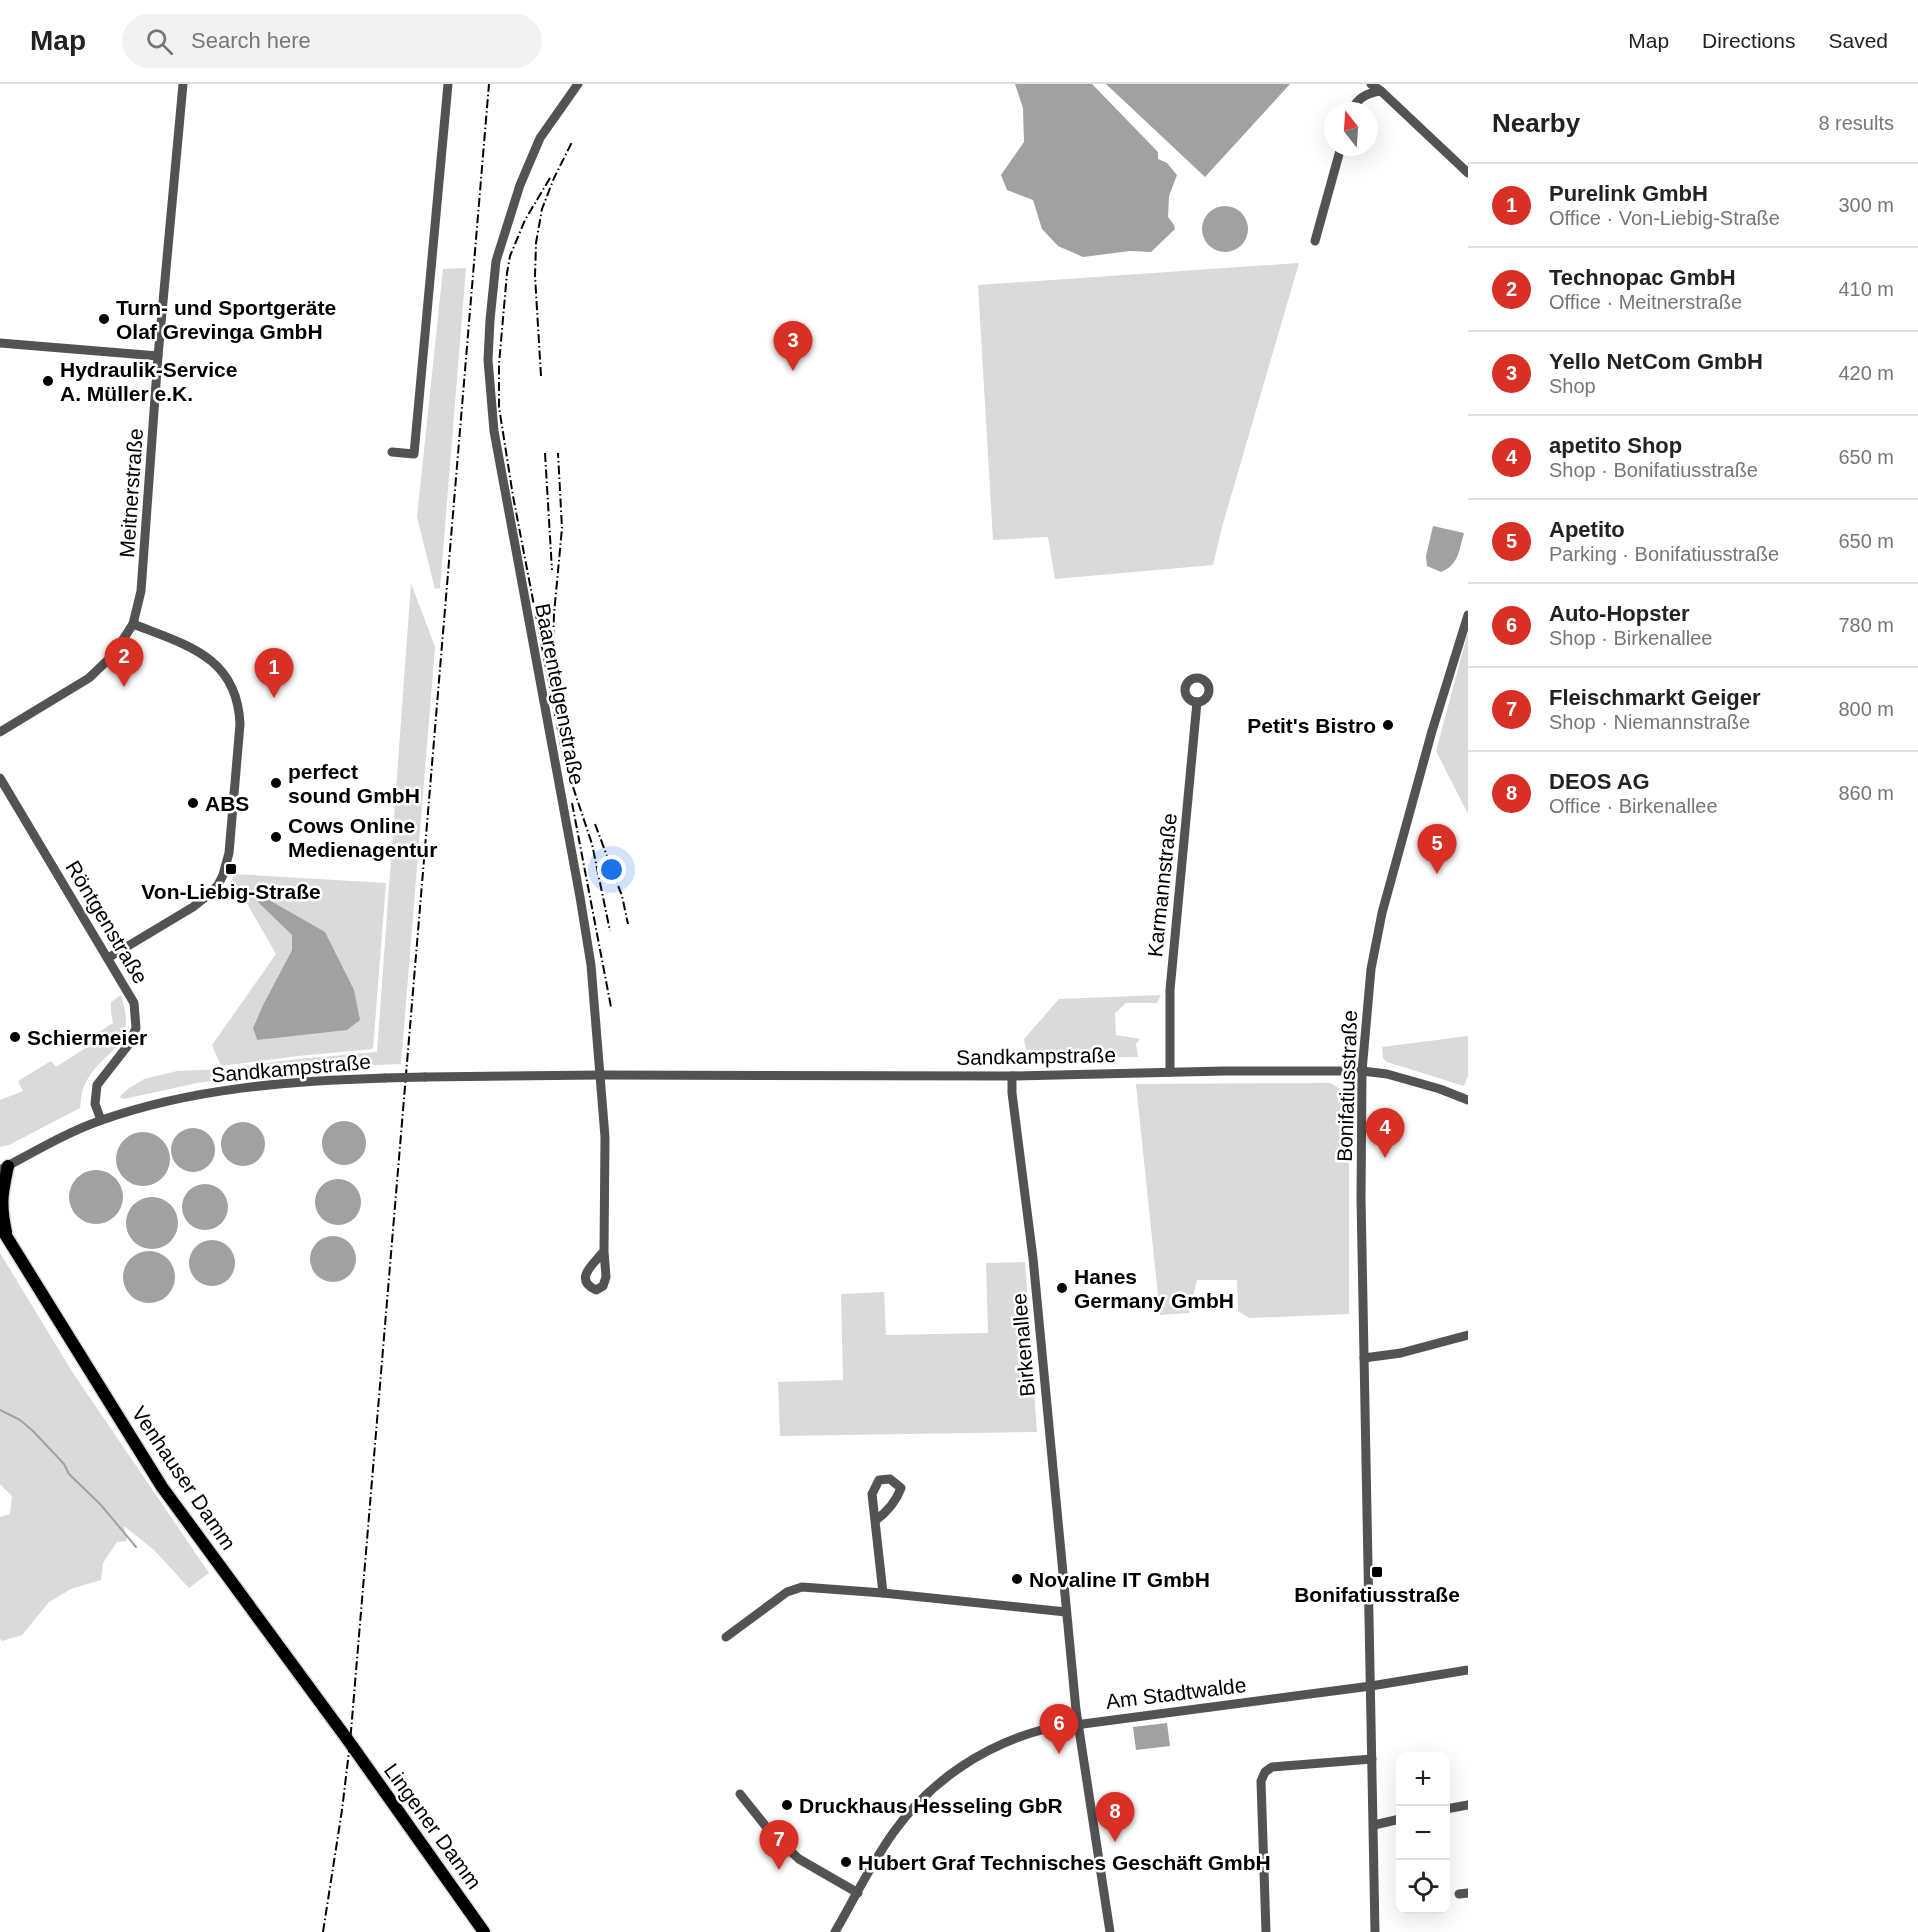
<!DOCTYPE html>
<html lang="en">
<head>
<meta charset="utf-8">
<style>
	:root { --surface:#fff; --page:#f2f2f2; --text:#222; --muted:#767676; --line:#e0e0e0; --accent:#d93025 }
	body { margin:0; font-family:Helvetica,sans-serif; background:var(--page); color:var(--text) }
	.controls { position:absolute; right:18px; bottom:18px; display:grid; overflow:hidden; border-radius:12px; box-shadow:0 6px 24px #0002 }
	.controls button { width:54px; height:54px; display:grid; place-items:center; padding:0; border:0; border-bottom:2px solid var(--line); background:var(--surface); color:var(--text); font:30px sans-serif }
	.compass { position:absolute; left:1324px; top:18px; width:54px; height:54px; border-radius:50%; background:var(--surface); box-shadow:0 6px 24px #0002; rotate:343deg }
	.you { position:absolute; left:612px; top:786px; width:21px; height:21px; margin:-15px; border:4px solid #fff; border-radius:50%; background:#1a73e8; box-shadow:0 0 0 9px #1a73e833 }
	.badge { display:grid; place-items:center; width:39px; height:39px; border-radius:50%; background:var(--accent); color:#fff; font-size:20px; font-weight:700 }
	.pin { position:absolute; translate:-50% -50px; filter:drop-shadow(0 2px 3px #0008) }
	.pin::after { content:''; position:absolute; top:32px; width:21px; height:18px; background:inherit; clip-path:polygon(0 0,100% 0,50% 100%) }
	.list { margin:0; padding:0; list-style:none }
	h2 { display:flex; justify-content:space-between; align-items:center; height:78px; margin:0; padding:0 24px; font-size:26px }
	h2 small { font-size:20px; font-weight:400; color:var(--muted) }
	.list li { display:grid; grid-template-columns:39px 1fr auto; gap:18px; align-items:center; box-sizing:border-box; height:84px; padding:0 24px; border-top:2px solid var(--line) }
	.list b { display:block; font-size:22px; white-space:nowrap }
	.list p { margin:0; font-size:20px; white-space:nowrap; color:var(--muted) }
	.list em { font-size:20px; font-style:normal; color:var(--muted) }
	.icon { flex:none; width:33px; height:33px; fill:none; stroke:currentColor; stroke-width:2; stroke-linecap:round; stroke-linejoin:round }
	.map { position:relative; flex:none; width:1468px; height:1848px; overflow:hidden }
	header { display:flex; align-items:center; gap:36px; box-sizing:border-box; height:84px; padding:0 30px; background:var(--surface); border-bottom:2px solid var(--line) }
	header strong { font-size:28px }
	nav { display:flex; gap:33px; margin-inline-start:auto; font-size:21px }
	.search { width:420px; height:54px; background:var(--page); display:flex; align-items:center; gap:15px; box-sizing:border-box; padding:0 21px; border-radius:33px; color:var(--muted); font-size:22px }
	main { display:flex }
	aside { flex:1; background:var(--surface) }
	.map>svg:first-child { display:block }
	.green { fill:#dadada; fill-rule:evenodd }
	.water { fill:#a1a1a1 }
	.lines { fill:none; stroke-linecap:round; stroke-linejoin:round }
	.stream { stroke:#a1a1a1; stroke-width:2 }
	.major-casing { stroke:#dbdbdb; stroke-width:15 }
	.minor { stroke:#535353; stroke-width:9 }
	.major { stroke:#000; stroke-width:12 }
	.rail { stroke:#000; stroke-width:2; stroke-dasharray:9 3 1.5 3; stroke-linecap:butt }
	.minor-bridge { stroke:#535353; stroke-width:9 }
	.poi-dot { fill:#000; stroke:#fff; stroke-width:2 }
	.labels { text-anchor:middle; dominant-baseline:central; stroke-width:5; stroke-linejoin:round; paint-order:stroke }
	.poi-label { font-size:21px; font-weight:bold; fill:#000; stroke:#fff; text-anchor:start }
	.street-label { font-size:21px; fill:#000; stroke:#fff }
</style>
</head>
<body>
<header>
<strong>Map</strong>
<div class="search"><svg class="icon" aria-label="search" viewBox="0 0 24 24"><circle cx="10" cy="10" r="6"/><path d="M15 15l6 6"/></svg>Search here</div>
<nav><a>Map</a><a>Directions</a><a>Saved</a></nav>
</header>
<main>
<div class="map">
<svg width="1468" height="1848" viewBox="0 0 1468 1848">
	<rect width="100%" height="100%" fill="#fff"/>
	<g class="green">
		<polygon points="1299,179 1222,443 1213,481 1055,495 1048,453 993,456 978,201"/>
		<polygon points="466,184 440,504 435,505 417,433 443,185"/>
		<polygon points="411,499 435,563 401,980 297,984 197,999 124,1015 119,1013 128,1005 144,995 177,987 222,985 298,975 377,968"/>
		<polygon points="1468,548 1468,730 1436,667"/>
		<path d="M 235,790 L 386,799 L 373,965 L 298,972 L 221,982 L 212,961 L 276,870 L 238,804 L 230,799 ZM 278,836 L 354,906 L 257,956 L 253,944 L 263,921 L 292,866 L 292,851 Z"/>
		<path d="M 121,911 C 140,970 99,963 83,1005 C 81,1011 81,1018 80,1024 L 9,1061 L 0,1063 L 0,1016 L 23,1007 L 18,997 L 51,977 L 56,983 L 87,963 L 85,957 L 113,939 L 111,929 L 111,918 Z"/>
		<path d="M 1161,911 L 1157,919 L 1126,919 L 1115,929 L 1116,951 L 1140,955 L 1136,960 L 1138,973 L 1035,974 C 1027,968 1025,965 1024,955 L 1059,915 Z"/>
		<polygon points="1468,952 1468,992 1464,1002 1387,978 1383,974 1382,963"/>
		<polygon points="1330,999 1339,1004 1349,1022 1349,1230 1249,1234 1238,1227 1237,1196 1197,1196 1189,1229 1160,1231 1136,1000"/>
		<polygon points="0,1169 73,1289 209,1489 189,1504 154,1466 124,1442 127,1457 117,1458 103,1479 101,1496 71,1505 49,1518 22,1551 2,1557 0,1555 0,1433 10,1430 12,1412 0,1400"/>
		<polygon points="1025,1178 1037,1348 780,1352 778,1298 843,1296 841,1210 884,1208 886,1251 988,1249 986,1179"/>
	</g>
	<g class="water">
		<polygon points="1015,0 1092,0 1158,68 1158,75 1167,79 1177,91 1169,112 1168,133 1174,141 1175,145 1151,168 1130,167 1083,173 1058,162 1042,145 1033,116 1007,106 1001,91 1024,58 1023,24"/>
		<polygon points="1106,0 1290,0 1205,93"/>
		<circle cx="1225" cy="145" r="23"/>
		<path d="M 1433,442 L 1464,449 C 1459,466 1459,481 1441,488 L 1427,482 L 1426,472 Z"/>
		<polygon points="262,812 325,848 354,906 360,936 347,946 257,956 253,944 263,921 292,866 292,851 258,818"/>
		<circle cx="344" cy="1059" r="22"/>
		<circle cx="243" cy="1060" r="22"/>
		<circle cx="193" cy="1066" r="22"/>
		<circle cx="143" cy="1075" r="27"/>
		<circle cx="96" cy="1113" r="27"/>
		<circle cx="338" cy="1118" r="23"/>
		<circle cx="205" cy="1123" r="23"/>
		<circle cx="152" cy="1139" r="26"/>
		<circle cx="333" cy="1175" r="23"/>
		<circle cx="212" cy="1179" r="23"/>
		<circle cx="149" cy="1193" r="26"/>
		<polygon points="1167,1639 1170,1662 1136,1666 1133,1643"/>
	</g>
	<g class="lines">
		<polyline class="stream" points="0,1326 20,1336 33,1347 64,1380 69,1390 101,1421 136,1463"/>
		<defs>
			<g id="major">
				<polyline points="0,1142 162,1403 350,1659 484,1848"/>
				<path d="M 6,1148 C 0,1120 2,1110 8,1082"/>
			</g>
		</defs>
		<use href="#major" class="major-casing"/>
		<g class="minor">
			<path d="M 578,0 L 540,54 L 520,101 L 496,177 L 490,236 L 488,276 L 494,347 L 580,813 L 591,881 L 605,1053 L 604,1167 L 606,1193 L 603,1202 L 596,1206 C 572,1195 595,1179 604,1167"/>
			<polyline points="1371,0 1381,7 1468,89"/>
			<path d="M 1351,27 C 1358,14 1366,9 1381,7"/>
			<polyline points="1315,157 1341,63"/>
			<polyline points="0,259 158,272"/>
			<polyline points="392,368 414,370 448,0"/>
			<circle cx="1197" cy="606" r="12"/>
			<polyline points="0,648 89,594 113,571 133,540 141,507 158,272 183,0"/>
			<polyline points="0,694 134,919 136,944 129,960 97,1001 95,1020 101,1036"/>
			<path d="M 108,874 L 193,823 L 208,811 L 218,801 L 223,791 L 229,769 L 240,640 C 237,572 186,561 133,540"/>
			<polyline points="1170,988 1170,906 1197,618"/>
			<polyline points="1012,992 1012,1009 1033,1174 1076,1626 1110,1848"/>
			<polyline points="425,993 600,991 1012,992 1224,987 1362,987 1387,990 1440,1005 1468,1016"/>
			<path d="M 0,1086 C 32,1069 67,1048 102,1036 C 193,1004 289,997 385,994"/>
			<polyline points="1364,1274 1401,1269 1468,1251"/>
			<path d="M 875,1437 C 887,1428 896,1418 901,1404 L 890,1395 L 879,1396 L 872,1410 L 883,1509"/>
			<polyline points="726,1553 787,1508 802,1503 883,1509 1066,1528"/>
			<polyline points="740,1710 772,1750 799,1775 858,1809"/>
			<polyline points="1446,1725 1468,1721"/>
			<polyline points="1374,1741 1400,1735"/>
			<polyline points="1459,1810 1468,1809"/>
			<path d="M 835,1848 C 854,1815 871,1780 893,1749 C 930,1697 984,1661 1045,1645 L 1371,1602 L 1468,1586"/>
			<polyline points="1266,1848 1261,1697 1265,1688 1272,1683 1372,1675"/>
			<polyline points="1375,1848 1361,1114 1362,987 1371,885 1382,829 1432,647 1468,531"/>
		</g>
		<use href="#major" class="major"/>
		<g class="rail">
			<polyline points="550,94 525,136 510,172 507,189 499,280 499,323 513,412 561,662 566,682 592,760 610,847"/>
			<polyline points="541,292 535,192 536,159 542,125 554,94 572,58"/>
			<polyline points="545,369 552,486"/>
			<polyline points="555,588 553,559 554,530 562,444 558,369"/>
			<polyline points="572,719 611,923"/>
			<polyline points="595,740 622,812 628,840"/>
			<polyline points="323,1848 342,1726 350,1659 489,0"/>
		</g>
		<polyline class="minor-bridge" points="385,994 425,993"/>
	</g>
	<g class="poi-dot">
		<circle cx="104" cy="235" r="6"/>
		<circle cx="48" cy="297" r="6"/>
		<circle cx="1388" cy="641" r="6"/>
		<circle cx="276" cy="699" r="6"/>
		<circle cx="193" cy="719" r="6"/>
		<circle cx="276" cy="753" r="6"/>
		<rect x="225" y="779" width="12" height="12" rx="3"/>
		<circle cx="15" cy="953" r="6"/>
		<circle cx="1062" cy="1204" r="6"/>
		<rect x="1371" y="1482" width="12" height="12" rx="3"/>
		<circle cx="1017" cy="1495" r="6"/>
		<circle cx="787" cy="1721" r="6"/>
		<circle cx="846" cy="1778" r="6"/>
	</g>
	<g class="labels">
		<g class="poi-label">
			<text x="116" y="223">Turn- und Sportgeräte<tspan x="116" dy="24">Olaf Grevinga GmbH</tspan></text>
			<text x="60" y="285">Hydraulik-Service<tspan x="60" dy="24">A. Müller e.K.</tspan></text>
			<text x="1376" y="641" text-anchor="end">Petit's Bistro</text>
			<text x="288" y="687">perfect<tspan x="288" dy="24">sound GmbH</tspan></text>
			<text x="205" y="719">ABS</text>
			<text x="288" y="741">Cows Online<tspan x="288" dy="24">Medienagentur</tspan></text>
			<text x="231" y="807" text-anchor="middle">Von-Liebig-Straße</text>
			<text x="27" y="953">Schiermeier</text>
			<text x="1074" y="1192">Hanes<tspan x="1074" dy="24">Germany GmbH</tspan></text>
			<text x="1029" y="1495">Novaline IT GmbH</text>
			<text x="1377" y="1510" text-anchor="middle">Bonifatiusstraße</text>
			<text x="799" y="1721">Druckhaus Hesseling GbR</text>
			<text x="858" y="1778">Hubert Graf Technisches Geschäft GmbH</text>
		</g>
		<g class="street-label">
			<text transform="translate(131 409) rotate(-86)">Meitnerstraße</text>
			<text transform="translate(560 610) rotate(79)">Baarentelgenstraße</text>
			<text transform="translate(1162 801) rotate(-84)">Karmannstraße</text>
			<text transform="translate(107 838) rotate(59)">Röntgenstraße</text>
			<text transform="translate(1036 972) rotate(-1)">Sandkampstraße</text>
			<text transform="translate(291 984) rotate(-5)">Sandkampstraße</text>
			<text transform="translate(1347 1002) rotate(-88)">Bonifatiusstraße</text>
			<text transform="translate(1023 1261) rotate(-95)">Birkenallee</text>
			<text transform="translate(184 1394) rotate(56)">Venhauser Damm</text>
			<text transform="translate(1176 1609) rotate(-7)">Am Stadtwalde</text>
			<text transform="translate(433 1742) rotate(54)">Lingener Damm</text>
		</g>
	</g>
</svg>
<div class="controls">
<button>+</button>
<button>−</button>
<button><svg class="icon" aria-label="locate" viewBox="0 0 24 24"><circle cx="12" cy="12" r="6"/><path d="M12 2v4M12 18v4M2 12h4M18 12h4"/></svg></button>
</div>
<svg class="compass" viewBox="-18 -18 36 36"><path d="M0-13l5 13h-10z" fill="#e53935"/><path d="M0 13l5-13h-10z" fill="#767676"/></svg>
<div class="you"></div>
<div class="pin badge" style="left:274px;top:614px">1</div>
<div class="pin badge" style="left:124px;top:603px">2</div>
<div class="pin badge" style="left:793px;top:287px">3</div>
<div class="pin badge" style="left:1385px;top:1074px">4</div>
<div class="pin badge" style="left:1437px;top:790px">5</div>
<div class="pin badge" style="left:1059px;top:1670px">6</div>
<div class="pin badge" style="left:779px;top:1786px">7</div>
<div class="pin badge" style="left:1115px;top:1758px">8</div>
</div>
<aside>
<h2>Nearby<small>8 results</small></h2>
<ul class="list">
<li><span class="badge">1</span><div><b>Purelink GmbH</b><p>Office · Von-Liebig-Straße</p></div><em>300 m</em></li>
<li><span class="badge">2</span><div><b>Technopac GmbH</b><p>Office · Meitnerstraße</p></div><em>410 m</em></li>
<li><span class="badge">3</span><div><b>Yello NetCom GmbH</b><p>Shop</p></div><em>420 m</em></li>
<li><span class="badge">4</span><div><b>apetito Shop</b><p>Shop · Bonifatiusstraße</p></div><em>650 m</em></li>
<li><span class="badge">5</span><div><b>Apetito</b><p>Parking · Bonifatiusstraße</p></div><em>650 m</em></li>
<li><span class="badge">6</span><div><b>Auto-Hopster</b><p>Shop · Birkenallee</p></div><em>780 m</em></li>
<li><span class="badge">7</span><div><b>Fleischmarkt Geiger</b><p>Shop · Niemannstraße</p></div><em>800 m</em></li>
<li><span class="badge">8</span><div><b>DEOS AG</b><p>Office · Birkenallee</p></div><em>860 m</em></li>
</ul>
</aside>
</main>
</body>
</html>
